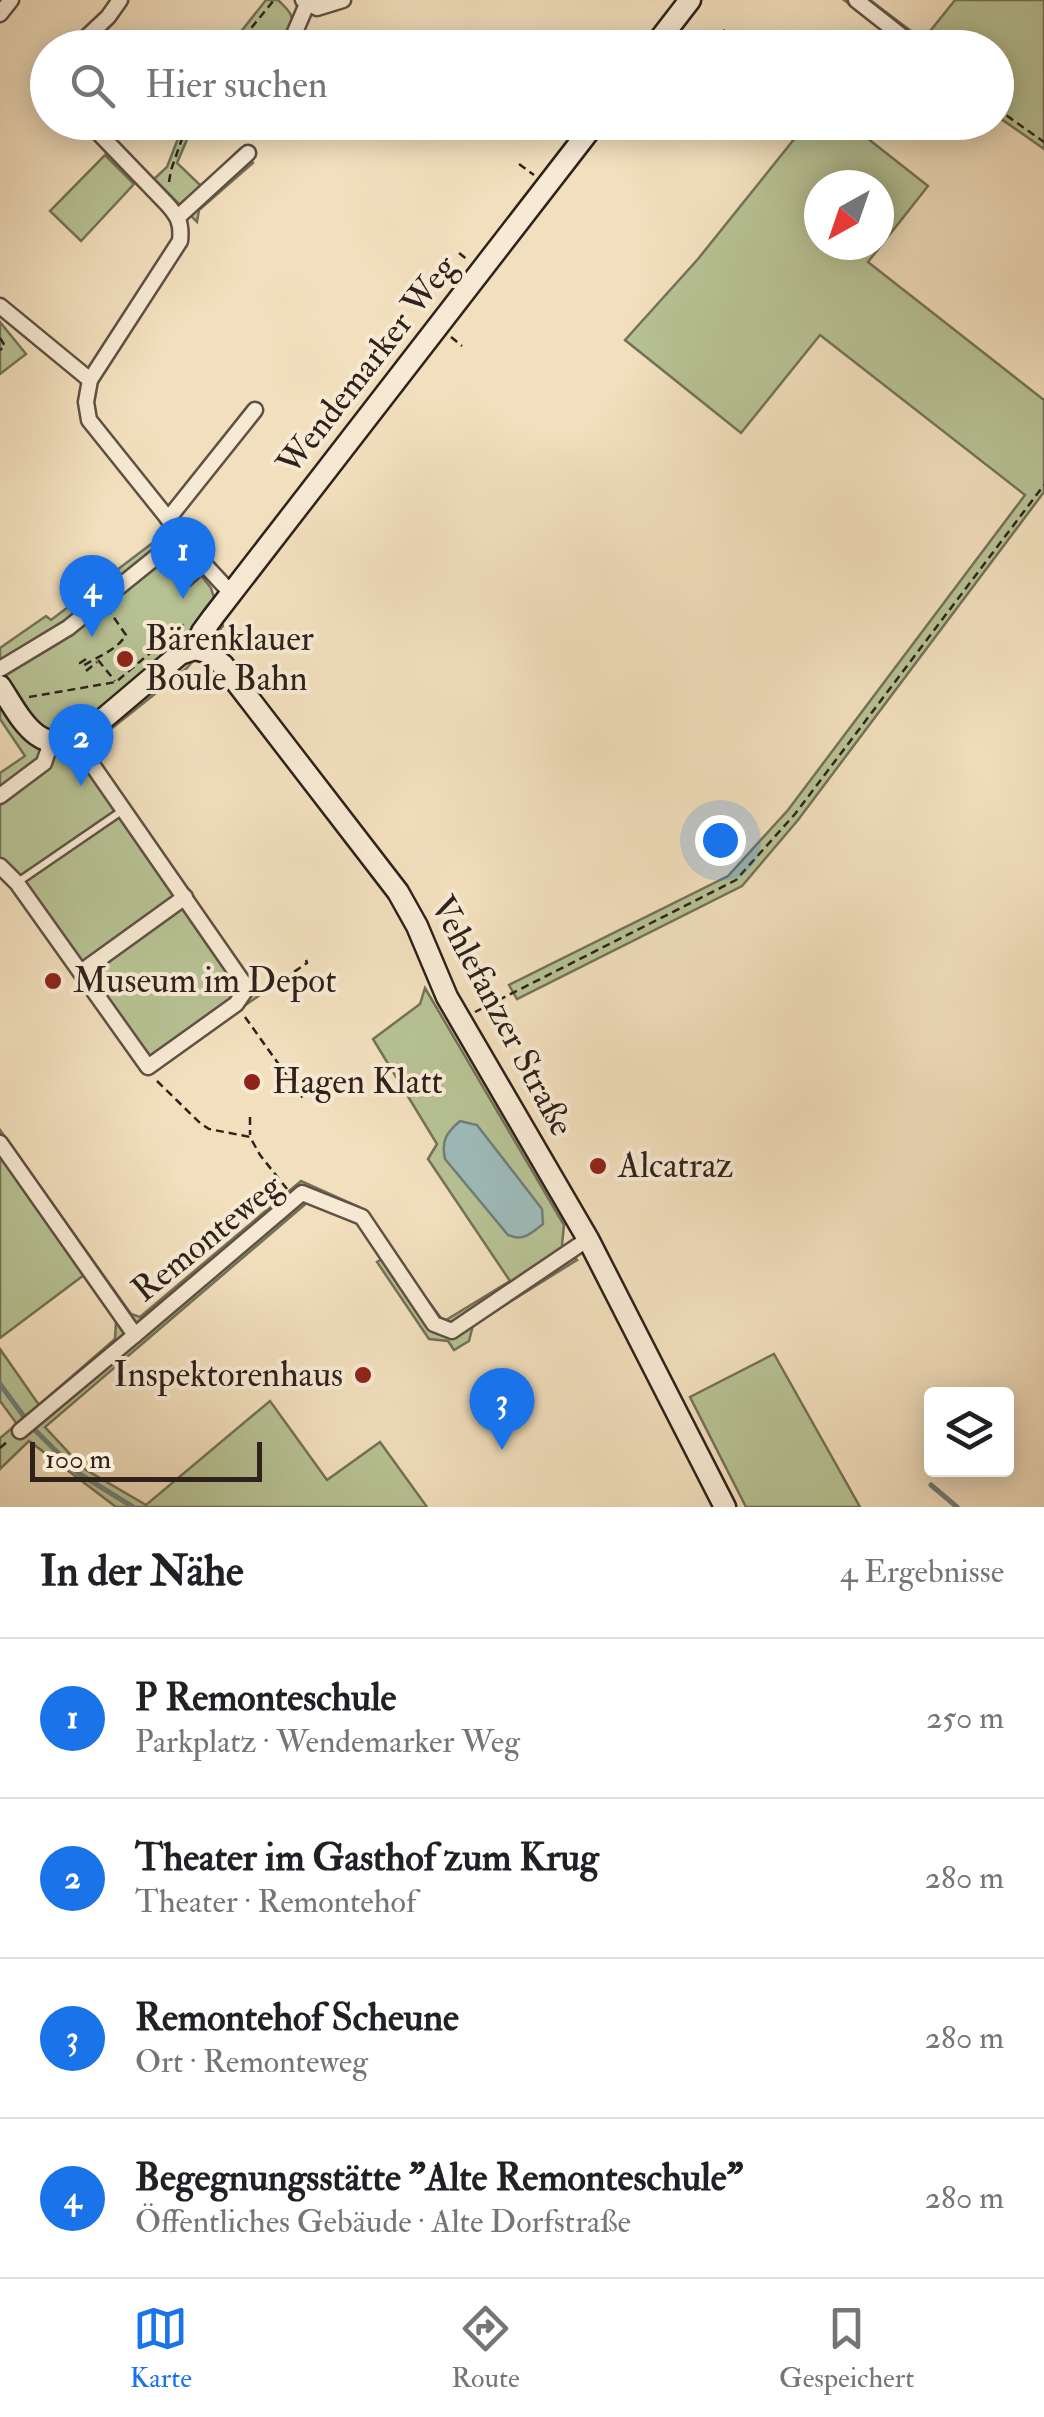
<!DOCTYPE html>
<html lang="de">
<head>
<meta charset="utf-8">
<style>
	:root { --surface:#fff; --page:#f6f6f6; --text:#202124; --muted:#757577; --line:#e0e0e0; --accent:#1a73e8 }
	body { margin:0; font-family:"IM FELL Double Pica",serif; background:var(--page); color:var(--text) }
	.controls { position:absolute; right:30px; bottom:30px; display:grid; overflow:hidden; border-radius:10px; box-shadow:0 5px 25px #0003 }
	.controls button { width:90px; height:90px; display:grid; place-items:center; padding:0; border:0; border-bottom:2px solid var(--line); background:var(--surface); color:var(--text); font:50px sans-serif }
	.compass { position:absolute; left:804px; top:170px; width:90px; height:90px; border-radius:50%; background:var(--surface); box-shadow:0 5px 25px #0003; rotate:220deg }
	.scale { position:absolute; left:30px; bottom:25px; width:232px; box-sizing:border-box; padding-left:10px; border:5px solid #2f221b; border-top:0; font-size:28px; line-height:35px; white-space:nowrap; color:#2f221b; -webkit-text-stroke:8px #f7ead4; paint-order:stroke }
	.you { position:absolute; left:720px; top:840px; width:35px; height:35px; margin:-25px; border:8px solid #fff; border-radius:50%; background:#1a73e8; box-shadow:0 0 0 15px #1a73e833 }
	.badge { display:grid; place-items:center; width:65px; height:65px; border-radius:50%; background:var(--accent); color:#fff; font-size:32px; font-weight:700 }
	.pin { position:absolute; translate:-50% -82px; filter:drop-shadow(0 2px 5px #0008) }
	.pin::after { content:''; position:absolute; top:52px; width:35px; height:30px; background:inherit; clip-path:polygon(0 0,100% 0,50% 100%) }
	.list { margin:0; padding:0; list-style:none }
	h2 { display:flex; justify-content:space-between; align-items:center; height:130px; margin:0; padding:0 40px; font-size:42px }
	h2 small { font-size:32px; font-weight:400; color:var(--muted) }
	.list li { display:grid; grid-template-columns:65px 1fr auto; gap:30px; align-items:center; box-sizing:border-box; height:160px; padding:0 40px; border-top:2px solid var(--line) }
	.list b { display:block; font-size:38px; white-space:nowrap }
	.list p { margin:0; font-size:32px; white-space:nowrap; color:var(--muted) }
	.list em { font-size:32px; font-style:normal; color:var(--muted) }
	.icon { flex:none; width:55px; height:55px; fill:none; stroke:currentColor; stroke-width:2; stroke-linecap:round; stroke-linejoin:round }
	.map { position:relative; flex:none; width:1044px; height:1507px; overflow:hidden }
	.search { position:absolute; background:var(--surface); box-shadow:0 5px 25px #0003; left:30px; right:30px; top:30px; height:110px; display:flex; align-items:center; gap:25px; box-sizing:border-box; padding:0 35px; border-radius:55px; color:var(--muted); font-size:38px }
	.sheet { height:770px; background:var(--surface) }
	nav { display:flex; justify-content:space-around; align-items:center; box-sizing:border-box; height:140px; border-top:2px solid var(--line); background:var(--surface); font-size:28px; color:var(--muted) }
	nav a { display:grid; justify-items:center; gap:5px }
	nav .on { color:var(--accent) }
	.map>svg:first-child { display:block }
	.green { fill:#b7c294; stroke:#737258; stroke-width:2.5; fill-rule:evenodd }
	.water { fill:#9dbbb9; stroke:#717e7a; stroke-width:2.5 }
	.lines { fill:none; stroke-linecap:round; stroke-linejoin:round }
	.stream { stroke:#717e7a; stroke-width:5 }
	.lane-casing { stroke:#605144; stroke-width:11 }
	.street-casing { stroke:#605144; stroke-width:19 }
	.secondary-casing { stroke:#2f221b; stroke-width:25 }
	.path { stroke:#2f221b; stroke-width:2.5; stroke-dasharray:8 5; stroke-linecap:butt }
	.lane { stroke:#f7ead4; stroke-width:6 }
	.street { stroke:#f7ead4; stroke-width:14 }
	.secondary { stroke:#f7ead4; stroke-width:20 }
	.poi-dot { fill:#8f2418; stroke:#f7ead4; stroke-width:4 }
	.labels { text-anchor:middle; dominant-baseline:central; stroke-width:8; stroke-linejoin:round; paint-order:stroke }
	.street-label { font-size:35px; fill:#2f221b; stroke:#f7ead4 }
	.poi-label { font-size:35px; fill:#2f221b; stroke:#f7ead4; text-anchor:start }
</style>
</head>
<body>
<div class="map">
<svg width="1044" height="1507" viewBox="0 0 1044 1507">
	<rect width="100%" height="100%" fill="#f2dfbd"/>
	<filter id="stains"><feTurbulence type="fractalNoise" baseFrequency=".002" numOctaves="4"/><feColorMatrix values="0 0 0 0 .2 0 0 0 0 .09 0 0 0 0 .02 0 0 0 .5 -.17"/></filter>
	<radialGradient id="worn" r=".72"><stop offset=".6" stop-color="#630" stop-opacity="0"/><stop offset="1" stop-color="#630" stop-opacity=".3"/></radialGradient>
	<g class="green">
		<path d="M 266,0 L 278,0 C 289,11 296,15 289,31 L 293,47 L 258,47 L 248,39 L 241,47 L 228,48 Z"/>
		<polygon points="844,0 870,0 923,40 955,0 1044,0 1044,149 997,116 996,48 907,47"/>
		<polygon points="184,123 194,123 177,163 201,186 240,149 253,163 199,210 197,222 154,179 167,167"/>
		<path d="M 807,123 L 848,123 L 928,186 L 868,262 L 1044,400 L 1044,492 L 798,820 L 742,886 L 517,999 L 509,985 L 728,876 L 788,810 L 1025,495 L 820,335 L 741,433 L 625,340 L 698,259 ZM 819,185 L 879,185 L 879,245 L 819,245 Z"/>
		<polygon points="105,155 134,184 81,241 50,211"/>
		<polygon points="0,322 26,354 0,374"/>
		<polygon points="167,532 211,588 223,626 186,669 86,749 260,995 147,1073 0,869 0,773 25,756 0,719 0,648 46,616 51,620"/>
		<polygon points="425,988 564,1225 562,1245 577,1260 473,1325 469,1341 454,1350 448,1341 429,1339 377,1262 382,1259 355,1218 309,1201 45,1427 83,1468 146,1505 270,1401 327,1480 380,1442 427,1507 116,1507 29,1441 0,1469 0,1438 17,1424 0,1401 0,1349 39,1405 115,1339 116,1321 84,1275 0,1338 0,1130 131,1314 140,1317 301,1181 359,1207 441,1318 446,1320 510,1281 428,1159 437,1144 373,1039 420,1004"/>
		<polygon points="774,1354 860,1507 746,1507 690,1397"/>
	</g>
	<path class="water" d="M 460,1121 L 477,1125 L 542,1209 L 543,1224 C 531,1233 523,1242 508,1235 L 445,1159 C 441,1141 446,1133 460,1121 Z"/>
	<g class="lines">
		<g class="stream">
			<polyline points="0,1384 25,1418"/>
			<polyline points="36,1431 78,1473 133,1507"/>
			<polyline points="931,1485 957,1507"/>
		</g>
		<defs>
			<g id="lane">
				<polyline points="187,583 205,567"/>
				<polyline points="18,882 123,810"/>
			</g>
			<g id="street">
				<polyline points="303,0 317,8 343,0"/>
				<polyline points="856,0 917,48"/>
				<polyline points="0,14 11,0"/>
				<polyline points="75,48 108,17 120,0"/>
				<polyline points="299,48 295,32 307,4"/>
				<path d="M 88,122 L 166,203 C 178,216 182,223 180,241 L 90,380 L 86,402 L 89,420 L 206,566 L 231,593"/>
				<polyline points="178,217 248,153"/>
				<polyline points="0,306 90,380"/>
				<polyline points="168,519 255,410"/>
				<polyline points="0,669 68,628 182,536"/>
				<polyline points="0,796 44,763 51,742"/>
				<polyline points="0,866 17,883 148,1067 236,1004 247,988 75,740"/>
				<polyline points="81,972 185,897"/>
				<polyline points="0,1143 135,1335 302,1193 362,1217 434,1324 452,1331 588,1239"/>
				<polyline points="20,1431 135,1335"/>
			</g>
			<g id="secondary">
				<polyline points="653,48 690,0"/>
				<polyline points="195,649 207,652 223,665 398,892 417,926 447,997 588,1239 725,1507"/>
				<polyline points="195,649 202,632 213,617 596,122"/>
				<path d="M 0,686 C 21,718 37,757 82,737 L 180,654 L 195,649"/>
			</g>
		</defs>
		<use href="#lane" class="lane-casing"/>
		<use href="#street" class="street-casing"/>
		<use href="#secondary" class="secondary-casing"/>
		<g class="path">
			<polyline points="723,30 746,48"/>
			<polyline points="235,48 274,0"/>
			<polyline points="996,108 1044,142"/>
			<polyline points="273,122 278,131"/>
			<polyline points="401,128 419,123"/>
			<polyline points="519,164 534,175"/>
			<polyline points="169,182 171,170 188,122"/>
			<polyline points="459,253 468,260"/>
			<polyline points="451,337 462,346"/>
			<polyline points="0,338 5,346 0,350"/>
			<path d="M 86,659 L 80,663 L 83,666 C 98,656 116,651 126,635 L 110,612"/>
			<polyline points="98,660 115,681"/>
			<polyline points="86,671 97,662"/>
			<polyline points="29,697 116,682 184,624"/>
			<polyline points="262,994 307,963 306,960"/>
			<polyline points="475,1012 736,880 795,814 1044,485"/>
			<polyline points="245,1017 305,1101"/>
			<polyline points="157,1081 200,1123 209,1129 250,1137 260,1155 287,1189"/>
			<polyline points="250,1117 250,1135"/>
			<polyline points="0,1448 7,1442"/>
		</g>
		<use href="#lane" class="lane"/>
		<use href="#street" class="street"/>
		<use href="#secondary" class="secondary"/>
	</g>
	<g class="poi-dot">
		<circle cx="125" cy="659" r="10"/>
		<circle cx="53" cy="981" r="10"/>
		<circle cx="252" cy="1082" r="10"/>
		<circle cx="598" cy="1166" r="10"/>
		<circle cx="363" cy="1375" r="10"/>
	</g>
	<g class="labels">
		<g class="street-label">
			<text transform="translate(367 365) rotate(-52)">Wendemarker Weg</text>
			<text transform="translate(502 1016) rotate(62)">Vehlefanzer Straße</text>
			<text transform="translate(207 1238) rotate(-39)">Remonteweg</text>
		</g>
		<g class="poi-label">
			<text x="145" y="639">Bärenklauer<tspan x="145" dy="40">Boule Bahn</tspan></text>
			<text x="73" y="981">Museum im Depot</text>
			<text x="272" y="1082">Hagen Klatt</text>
			<text x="618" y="1166">Alcatraz</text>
			<text x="343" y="1375" text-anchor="end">Inspektorenhaus</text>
		</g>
	</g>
	<rect width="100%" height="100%" filter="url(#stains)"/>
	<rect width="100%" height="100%" fill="url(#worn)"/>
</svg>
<div class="controls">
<button><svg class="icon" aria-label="layers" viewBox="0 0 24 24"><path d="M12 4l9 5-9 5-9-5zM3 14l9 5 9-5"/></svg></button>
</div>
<svg class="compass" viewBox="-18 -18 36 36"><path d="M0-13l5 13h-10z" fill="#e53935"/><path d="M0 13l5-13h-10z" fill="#757577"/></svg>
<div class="scale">100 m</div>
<div class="you"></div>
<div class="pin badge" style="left:183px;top:599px">1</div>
<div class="pin badge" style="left:81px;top:786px">2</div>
<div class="pin badge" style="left:502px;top:1450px">3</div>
<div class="pin badge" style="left:92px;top:637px">4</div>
<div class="search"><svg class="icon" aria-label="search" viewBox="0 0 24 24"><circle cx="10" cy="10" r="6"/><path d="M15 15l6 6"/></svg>Hier suchen</div>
</div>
<section class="sheet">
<h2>In der Nähe<small>4 Ergebnisse</small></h2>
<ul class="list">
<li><span class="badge">1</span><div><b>P Remonteschule</b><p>Parkplatz · Wendemarker Weg</p></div><em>250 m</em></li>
<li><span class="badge">2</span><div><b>Theater im Gasthof zum Krug</b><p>Theater · Remontehof</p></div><em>280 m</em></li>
<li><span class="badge">3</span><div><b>Remontehof Scheune</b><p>Ort · Remonteweg</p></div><em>280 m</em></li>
<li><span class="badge">4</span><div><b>Begegnungsstätte &quot;Alte Remonteschule&quot;</b><p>Öffentliches Gebäude · Alte Dorfstraße</p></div><em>280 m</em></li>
</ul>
</section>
<nav>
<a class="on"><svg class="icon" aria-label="map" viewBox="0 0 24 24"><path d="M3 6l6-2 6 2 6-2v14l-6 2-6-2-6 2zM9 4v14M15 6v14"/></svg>Karte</a>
<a><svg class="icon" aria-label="directions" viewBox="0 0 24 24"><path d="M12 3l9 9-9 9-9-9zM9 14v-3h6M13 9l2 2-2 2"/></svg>Route</a>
<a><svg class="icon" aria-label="saved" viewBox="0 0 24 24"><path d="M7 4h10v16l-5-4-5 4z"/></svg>Gespeichert</a>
</nav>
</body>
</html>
